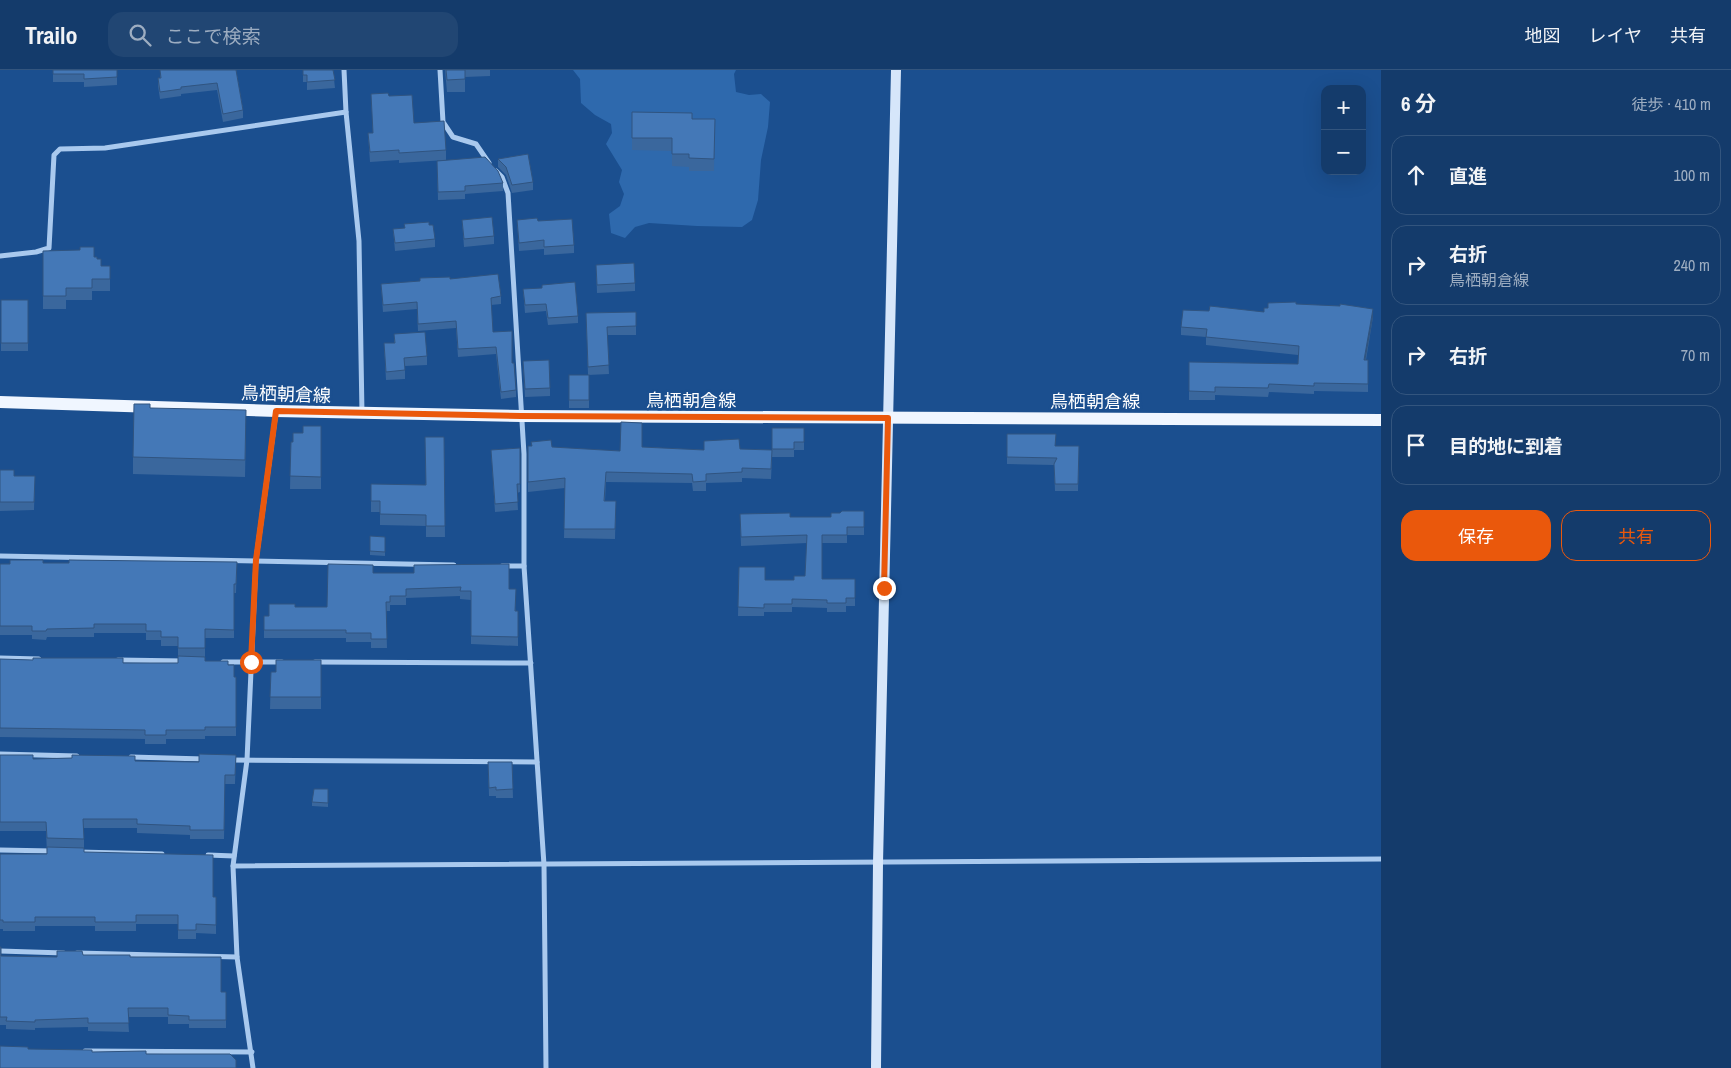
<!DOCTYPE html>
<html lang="ja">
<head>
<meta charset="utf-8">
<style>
	:root { --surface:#143b6b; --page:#214673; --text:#f1f3f6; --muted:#9dadc1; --line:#33557e; --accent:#ea580c }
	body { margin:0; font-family:"Archivo Narrow","Noto Sans JP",sans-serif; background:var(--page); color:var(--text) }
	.controls { position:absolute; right:15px; top:15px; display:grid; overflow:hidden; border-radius:10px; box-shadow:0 5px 20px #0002 }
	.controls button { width:45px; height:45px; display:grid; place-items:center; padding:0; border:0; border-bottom:1px solid var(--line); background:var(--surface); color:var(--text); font:25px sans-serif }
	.stop { position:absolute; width:15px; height:15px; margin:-11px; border:4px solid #ea580c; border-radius:50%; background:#fff }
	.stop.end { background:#ea580c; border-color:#fff; box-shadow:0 1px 5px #0008 }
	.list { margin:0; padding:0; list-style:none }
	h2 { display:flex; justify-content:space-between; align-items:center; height:65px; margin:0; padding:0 20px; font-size:21px }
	h2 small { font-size:16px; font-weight:400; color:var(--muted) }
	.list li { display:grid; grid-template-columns:32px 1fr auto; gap:15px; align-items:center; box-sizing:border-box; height:80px; margin:0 10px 10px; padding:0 10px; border:1px solid var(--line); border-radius:15px }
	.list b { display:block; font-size:19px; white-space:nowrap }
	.list p { margin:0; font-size:16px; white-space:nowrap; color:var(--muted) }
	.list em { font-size:16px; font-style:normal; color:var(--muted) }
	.actions { display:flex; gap:10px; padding:15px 20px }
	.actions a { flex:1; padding:11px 0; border:1px solid var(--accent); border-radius:15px; text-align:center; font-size:18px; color:var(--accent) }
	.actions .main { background:var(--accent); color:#fff }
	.icon { flex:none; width:28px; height:28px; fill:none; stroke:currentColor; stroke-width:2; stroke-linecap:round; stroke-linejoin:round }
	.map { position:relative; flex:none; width:1381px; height:998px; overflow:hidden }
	header { display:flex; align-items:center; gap:30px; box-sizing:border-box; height:70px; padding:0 25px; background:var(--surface); border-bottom:1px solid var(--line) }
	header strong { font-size:24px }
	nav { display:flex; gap:28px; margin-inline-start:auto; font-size:18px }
	.search { width:350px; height:45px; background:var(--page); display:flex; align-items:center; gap:12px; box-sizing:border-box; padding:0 18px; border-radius:15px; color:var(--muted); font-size:19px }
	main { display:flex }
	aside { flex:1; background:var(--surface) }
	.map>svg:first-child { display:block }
	.green { fill:#2e69ad }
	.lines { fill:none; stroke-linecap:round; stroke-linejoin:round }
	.street { stroke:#a9c9ee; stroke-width:5 }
	.secondary { stroke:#d6e6fa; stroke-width:10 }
	.primary { stroke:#f0f6ff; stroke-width:12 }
	.wall { fill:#3a679d }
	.shaded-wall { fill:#305480 }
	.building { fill:#4478b7; stroke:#305480 }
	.route { stroke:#ea580c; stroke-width:6 }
	.labels { text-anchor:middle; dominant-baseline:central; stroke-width:5; stroke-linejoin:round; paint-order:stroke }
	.street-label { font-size:18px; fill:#fff; stroke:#1b4f8f }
</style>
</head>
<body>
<header>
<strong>Trailo</strong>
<div class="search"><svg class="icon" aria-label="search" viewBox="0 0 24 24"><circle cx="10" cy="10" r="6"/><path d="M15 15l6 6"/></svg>ここで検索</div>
<nav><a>地図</a><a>レイヤ</a><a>共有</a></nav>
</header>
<main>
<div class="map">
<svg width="1381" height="998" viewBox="0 0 1381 998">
	<rect width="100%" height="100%" fill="#1b4f8f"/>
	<polygon class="green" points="573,0 736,0 734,4 736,22 749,25 761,24 770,32 768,57 761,90 758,130 752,150 742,157 697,156 649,153 635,157 625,168 611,163 609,144 620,136 624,124 619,112 622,100 606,74 612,63 611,54 595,45 581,33 580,9"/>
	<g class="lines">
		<g class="street">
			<polyline points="344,0 346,42 359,171 362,343"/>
			<polyline points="440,0 443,52 453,67 476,74 489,93"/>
			<polyline points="496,101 502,107 508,123 524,384 524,496 544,795 546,998"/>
			<polyline points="0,186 36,182 49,178 54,85 60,79 105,78 346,42"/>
			<polyline points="0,486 454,495"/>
			<polyline points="502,496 524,496"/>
			<polyline points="0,588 39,589"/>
			<polyline points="118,590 184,591"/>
			<polyline points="223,592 282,592"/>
			<polyline points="315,592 531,593"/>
			<polyline points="0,684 77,686"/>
			<polyline points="131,687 204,689"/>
			<polyline points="230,690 537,692"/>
			<polyline points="0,780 52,781"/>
			<polyline points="78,782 162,784"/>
			<polyline points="208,785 234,786"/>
			<polyline points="233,796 1381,789"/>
			<polyline points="0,881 64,883"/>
			<polyline points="77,883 237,887"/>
			<polyline points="85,981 252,982"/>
			<polyline points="253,998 237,887 233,796 247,690 256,490 276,342"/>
		</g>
		<polyline class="secondary" points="876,998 878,793 896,0"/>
		<polyline class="primary" points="0,332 276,341 521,346 1381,350"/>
	</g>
	<g class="wall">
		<polygon points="53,0 117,7 117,15 84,17 84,12 53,12"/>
		<polygon points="160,0 236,0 243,40 243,48 223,52 217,20 181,24 181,26 160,29 158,16 158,8 160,8"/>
		<polygon points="303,0 333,0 335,18 307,20 307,12 303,12"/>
		<polygon points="445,0 490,0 490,6 465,7 465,22 447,22"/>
		<polygon points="371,24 414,53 446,80 446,90 399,93 399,90 370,92 368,63 373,63"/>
		<polygon points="632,42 692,49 715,49 714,101 689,101 689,97 672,96 672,81 632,80"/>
		<polygon points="498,89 533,112 533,120 512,123 506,105 498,97"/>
		<polygon points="437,91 503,113 503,121 465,124 465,129 438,130"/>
		<polygon points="462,150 494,166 494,174 464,177"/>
		<polygon points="517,150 538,151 574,175 574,183 544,185 544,179 519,181"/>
		<polygon points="393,159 435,169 435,177 395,181"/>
		<polygon points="43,181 94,187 97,189 101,196 110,196 110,221 92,221 92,230 66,230 66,239 43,239"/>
		<polygon points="596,195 635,213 635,221 597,223"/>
		<polygon points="450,209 501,226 501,234 491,235 493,262 512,293 516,320 516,327 501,329 496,284 458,287 456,258 418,261 417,239 383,242 381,214"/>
		<polygon points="523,219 578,246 578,253 548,255 546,241 525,243"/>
		<rect x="1" y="230" width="27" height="51"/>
		<polygon points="1296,234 1373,247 1366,290 1368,290 1368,322 1314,321 1314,324 1269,322 1268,327 1215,325 1215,330 1189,330 1189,292 1298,294 1298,285 1206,275 1206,267 1181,265 1181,257 1209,241 1264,242 1268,238"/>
		<polygon points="636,242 636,265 607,265 609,304 588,305 586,243"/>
		<polygon points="394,264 427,286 427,295 405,296 405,309 386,310 384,273 394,273"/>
		<polygon points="523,291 550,318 550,326 525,327"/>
		<rect x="569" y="305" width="20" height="33"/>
		<polygon points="150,338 246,357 245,407 133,404 133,387"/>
		<polygon points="321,356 321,419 290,419 291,372 293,372 303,363"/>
		<polygon points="772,358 804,358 804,380 794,380 794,387 772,387 771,409 742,408 742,412 706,413 706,421 693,421 692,413 606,412 605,431 616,431 615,469 564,468 565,418 528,422 528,376 620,381 642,377 704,380 704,371 740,379 772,380"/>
		<polygon points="1007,364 1055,376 1079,376 1078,421 1055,421 1054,395 1007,394"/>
		<polygon points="444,367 445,467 426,467 426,456 380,455 380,442 371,442 371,414 425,415"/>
		<polygon points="520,378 520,422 517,423 518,440 495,442 491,380"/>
		<polygon points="0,400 14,406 35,406 34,440 0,441"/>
		<polygon points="864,441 864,465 847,465 847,473 822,473 822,509 855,509 855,536 846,536 846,542 827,542 827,538 792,537 792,542 764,542 764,546 738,546 739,497 765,510 794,510 805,506 807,473 741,476 740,444 790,447 831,447 840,443"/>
		<polygon points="370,466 385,467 385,486 370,485"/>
		<polygon points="237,492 236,523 234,523 234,568 205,568 205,591 228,595 234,607 236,607 236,666 205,666 205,669 166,669 166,674 145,674 145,669 0,667 0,589 123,593 178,593 178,576 161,576 161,570 146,570 146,563 94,563 94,567 47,567 46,570 32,569 32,565 0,565 0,494 43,493"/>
		<polygon points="373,503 509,519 516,541 518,541 518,576 471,574 471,530 460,529 460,526 406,528 406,535 390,535 390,541 386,541 387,578 371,578 371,572 346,572 346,568 264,568 264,546 269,546 327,537"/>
		<polygon points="321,590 321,639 270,639 271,602 276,602"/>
		<polygon points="0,685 33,689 199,692 236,685 235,714 225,714 224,769 190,769 190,765 137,763 137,758 84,758 84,782 213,827 216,827 216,864 196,863 196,869 178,869 178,854 136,854 136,861 95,861 95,856 35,856 35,861 3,861 3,859 0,859 0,784 47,784 46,761 0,761"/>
		<polygon points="488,692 512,692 513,728 496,728 496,726 489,726"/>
		<polygon points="328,719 328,737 312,736 312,732"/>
		<polygon points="0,877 1,886 57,887 83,885 130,887 221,922 226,922 226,958 189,958 189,954 168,954 168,947 128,947 129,962 88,961 88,957 35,958 35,960 6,959 6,955 0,955"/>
	</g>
	<polygon class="shaded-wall" points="1373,239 1373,247 1364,298 1364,290"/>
	<g class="building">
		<polygon points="53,0 117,0 117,7 84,9 84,4 53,4"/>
		<polygon points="160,0 236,0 243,40 223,44 217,13 181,17 181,19 160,22 158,8 161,8"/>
		<polygon points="303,0 333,0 335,10 307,12 307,5 303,5"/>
		<polygon points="446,0 465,0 465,9 447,10"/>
		<polygon points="388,23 389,26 412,25 414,53 444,51 446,80 399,83 399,80 370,82 368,63 373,63 371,24"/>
		<polygon points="632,42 692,43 692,49 715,49 714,89 689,88 689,84 672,84 672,68 632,68"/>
		<polygon points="528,84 533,112 512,115 506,97 498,89"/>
		<polygon points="485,87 498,101 503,113 465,116 465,121 438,122 437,91"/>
		<polygon points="492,147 494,166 464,169 462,150"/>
		<polygon points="537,148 538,151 572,149 574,175 544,177 544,170 519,173 517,150"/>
		<polygon points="429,152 429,155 433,155 435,169 395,173 393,159 405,158 404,154"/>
		<polygon points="80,177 94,177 94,187 97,187 97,189 101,189 101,196 110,196 110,209 92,209 92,218 66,218 66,226 43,226 43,181 80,180"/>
		<polygon points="634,193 635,213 597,215 596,195"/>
		<polygon points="498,204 501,226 491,228 493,262 512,261 512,293 514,293 516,320 501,322 496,277 458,279 456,251 418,254 417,232 383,235 381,214 420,211 420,208 450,207 450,209"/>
		<polygon points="575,212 578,246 548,248 546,234 525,235 523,219 542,218 542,215"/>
		<rect x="1" y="230" width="27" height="43"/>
		<polygon points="1296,232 1296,234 1340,236 1340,234 1373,239 1364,290 1368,290 1368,314 1314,313 1314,316 1269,314 1268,318 1215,317 1215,322 1189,321 1189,292 1298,294 1299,276 1206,267 1207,259 1181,257 1183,240 1209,241 1210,236 1264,242 1264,238 1268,238 1268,233"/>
		<polygon points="636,242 636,256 607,257 609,295 588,297 586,243"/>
		<polygon points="425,262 427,286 404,288 405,300 386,302 384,273 395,273 394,264"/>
		<polygon points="549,290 550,318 525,319 523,291"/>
		<rect x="569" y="305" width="20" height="25"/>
		<polygon points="134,334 150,334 150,338 246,340 245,390 133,387"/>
		<polygon points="621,352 642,353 642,377 704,380 704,371 739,369 740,379 772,380 771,399 742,398 742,402 706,404 706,411 693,412 692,404 606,402 604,431 616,431 615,459 564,459 565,408 528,412 528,376 532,376 531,372 551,370 552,377 620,381"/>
		<polygon points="303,356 321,356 321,407 290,406 291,372 293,372 293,363 303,363"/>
		<polygon points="772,358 804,358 804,372 794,372 794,379 772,379"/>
		<polygon points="1007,364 1056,364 1055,376 1079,376 1078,414 1055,414 1054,394 1057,388 1007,387"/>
		<polygon points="425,367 444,367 445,456 426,456 426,445 380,444 380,431 371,431 371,414 426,415"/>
		<polygon points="520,378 520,414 517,414 518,432 495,434 491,380"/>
		<polygon points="0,400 14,400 14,406 35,406 34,432 0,432"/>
		<polygon points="842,441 864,441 864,457 847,457 847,465 822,465 822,509 855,509 855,528 846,528 846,533 827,533 827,530 792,529 792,534 764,534 764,538 738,537 739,497 765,497 765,510 794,510 794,506 805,506 807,465 741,467 740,444 790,443 790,447 831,447 831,443 840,443"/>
		<polygon points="370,466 385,467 385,482 370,481"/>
		<polygon points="10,490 43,490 43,493 69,493 69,490 237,492 236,514 234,514 234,560 205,559 205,578 178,578 178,567 161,567 161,561 146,561 146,554 94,554 94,558 47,559 46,561 32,561 32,556 0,556 0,494 10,494"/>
		<polygon points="328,494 373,495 373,503 414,503 414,495 509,494 509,519 516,519 515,541 518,541 518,567 471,566 471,521 460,521 461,517 406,519 406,526 390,526 390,532 386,532 387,569 371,569 371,563 346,563 346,560 264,560 264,546 269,546 269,534 295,534 295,537 327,537"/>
		<polygon points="178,586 205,587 205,591 228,591 228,595 234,595 234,607 236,607 236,657 205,657 205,660 166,660 166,665 145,665 145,660 0,658 0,589 33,590 33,588 123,588 123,593 178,593"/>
		<polygon points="276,590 321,590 321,627 270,627 271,602 276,602"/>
		<polygon points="199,684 236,685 235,705 225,705 224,760 190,760 190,756 137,754 137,749 83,749 84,769 47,768 46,752 0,752 0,685 33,685 33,689 72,688 72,685 135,686 135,691 199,692"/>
		<polygon points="488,692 512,692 513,719 496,720 496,717 489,718"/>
		<polygon points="314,719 328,719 328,733 312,732"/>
		<polygon points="47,777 84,778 84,782 213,785 213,827 216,827 216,855 196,854 196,860 178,860 178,845 136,845 136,852 95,852 95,847 35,847 35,852 3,852 3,850 0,850 0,784 47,784"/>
		<polygon points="0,877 1,877 1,886 57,887 57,881 82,881 83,885 130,885 130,887 221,887 221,922 226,922 226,950 189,950 189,946 168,945 168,938 128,938 129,953 88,953 88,948 35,950 35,952 6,951 7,947 0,947"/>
		<polygon points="0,976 28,977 28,979 92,980 92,982 146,981 146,984 230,984 236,990 236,998 0,998"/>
	</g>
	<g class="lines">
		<polyline class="route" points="251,592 256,490 276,341 521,346 888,348 884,518"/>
	</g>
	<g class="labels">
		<g class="street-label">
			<text transform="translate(286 324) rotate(2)">鳥栖朝倉線</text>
			<text x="691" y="330">鳥栖朝倉線</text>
			<text x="1095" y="331">鳥栖朝倉線</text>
		</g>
	</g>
</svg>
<div class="controls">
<button>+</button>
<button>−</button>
</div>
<div class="stop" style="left:251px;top:592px"></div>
<div class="stop end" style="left:884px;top:518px"></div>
</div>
<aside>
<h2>6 分<small>徒歩 · 410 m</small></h2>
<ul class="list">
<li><svg class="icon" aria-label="ahead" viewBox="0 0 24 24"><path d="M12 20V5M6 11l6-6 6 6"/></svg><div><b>直進</b></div><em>100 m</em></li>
<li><svg class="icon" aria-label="right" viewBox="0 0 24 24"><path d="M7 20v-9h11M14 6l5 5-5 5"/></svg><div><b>右折</b><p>鳥栖朝倉線</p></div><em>240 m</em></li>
<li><svg class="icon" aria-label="right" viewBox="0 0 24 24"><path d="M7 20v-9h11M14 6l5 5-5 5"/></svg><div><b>右折</b></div><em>70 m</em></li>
<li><svg class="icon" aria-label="arrive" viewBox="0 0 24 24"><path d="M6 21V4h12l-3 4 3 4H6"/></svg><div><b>目的地に到着</b></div></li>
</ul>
<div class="actions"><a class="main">保存</a><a>共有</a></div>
</aside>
</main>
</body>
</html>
